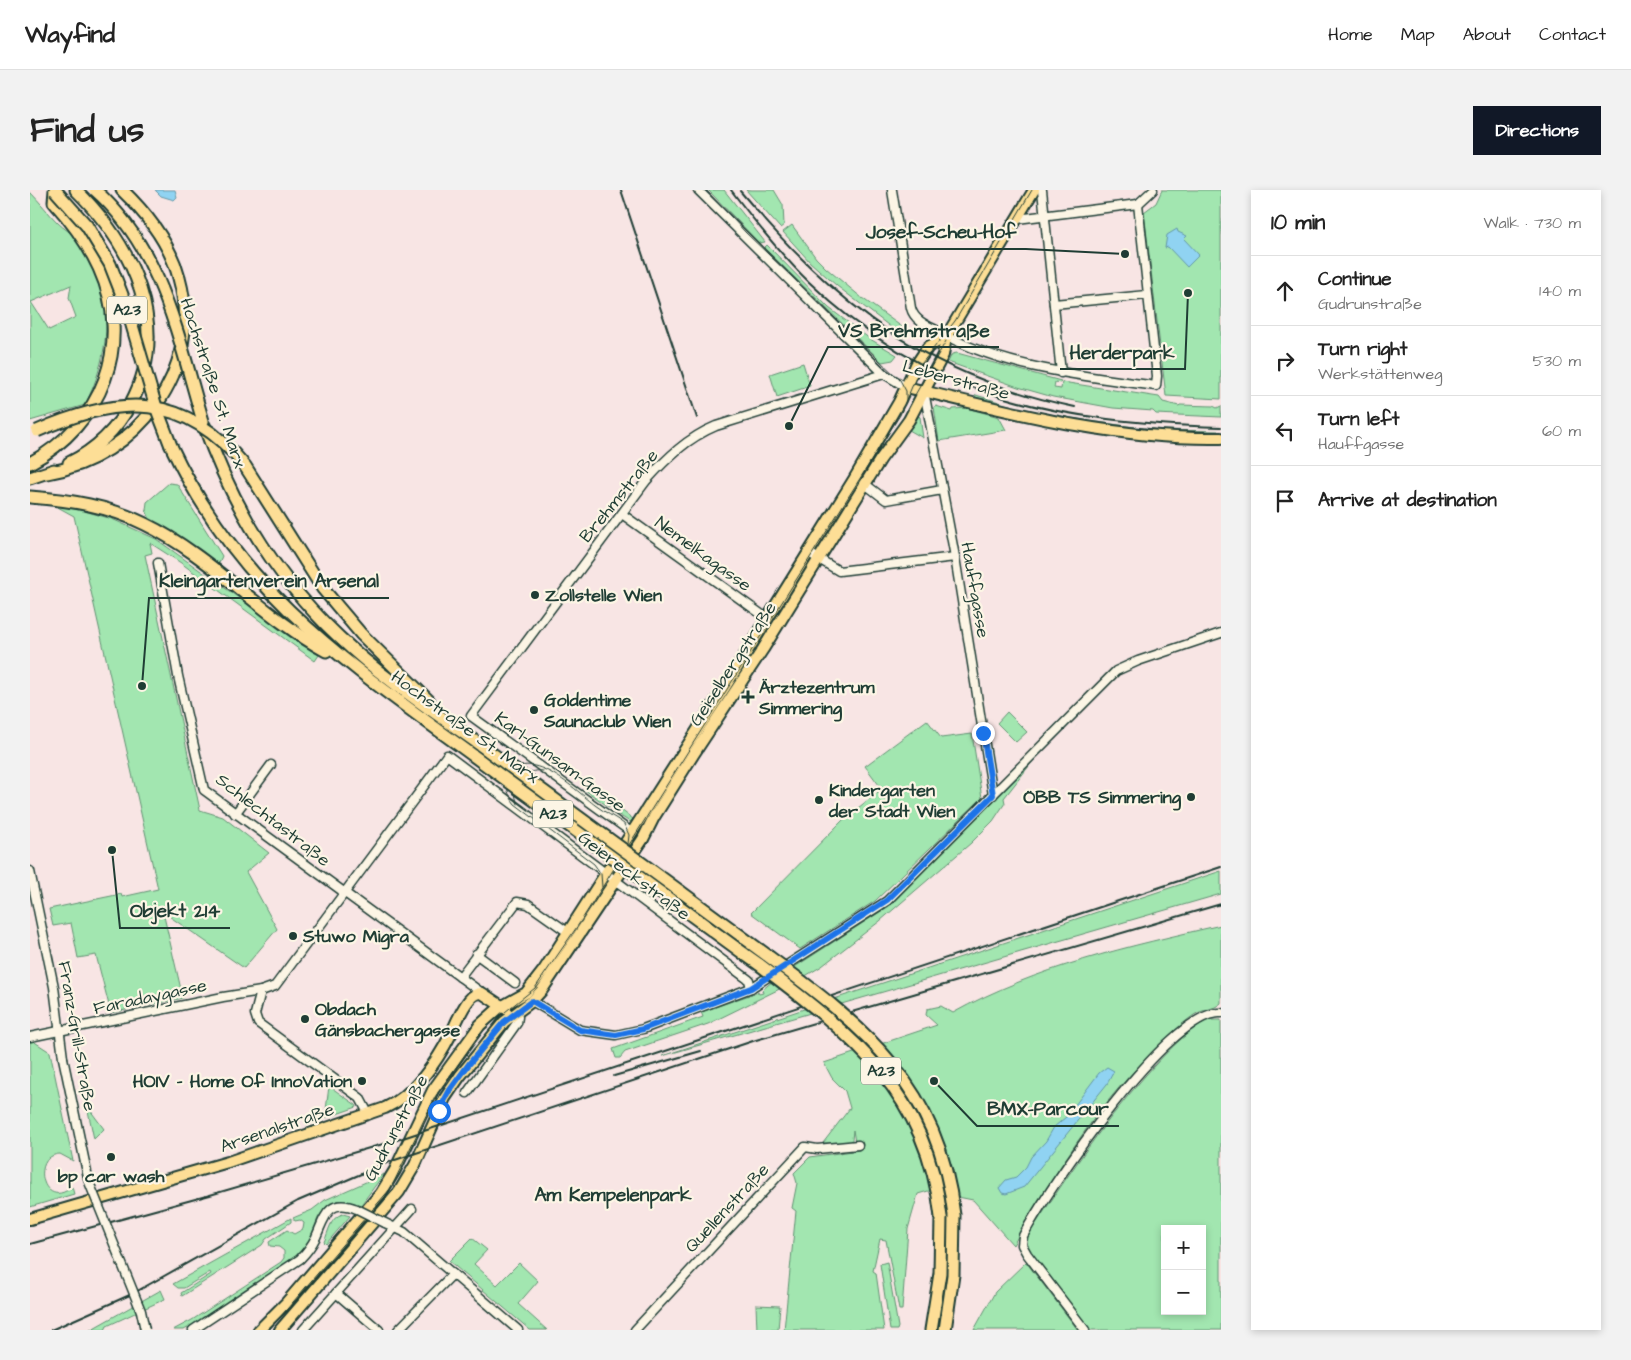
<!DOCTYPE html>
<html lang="en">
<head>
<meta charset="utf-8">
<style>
	:root { --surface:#fff; --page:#f2f2f2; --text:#222; --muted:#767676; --line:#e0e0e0; --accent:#111827 }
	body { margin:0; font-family:"Architects Daughter",sans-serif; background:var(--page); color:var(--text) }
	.controls { position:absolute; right:15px; bottom:15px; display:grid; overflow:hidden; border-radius:0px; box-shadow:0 2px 8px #0003 }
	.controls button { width:45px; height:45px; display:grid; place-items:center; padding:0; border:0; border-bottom:1px solid var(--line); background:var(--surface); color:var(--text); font:25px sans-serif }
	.stop { position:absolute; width:15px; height:15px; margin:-11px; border:4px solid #1a73e8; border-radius:50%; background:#fff }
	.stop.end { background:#1a73e8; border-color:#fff; box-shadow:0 1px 5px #0008 }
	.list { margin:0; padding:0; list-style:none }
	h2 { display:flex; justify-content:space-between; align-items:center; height:65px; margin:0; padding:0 20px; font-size:21px }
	h2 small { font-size:16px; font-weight:400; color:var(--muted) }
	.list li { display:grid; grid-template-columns:32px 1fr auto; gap:15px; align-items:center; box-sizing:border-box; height:70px; padding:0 20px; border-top:1px solid var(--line) }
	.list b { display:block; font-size:19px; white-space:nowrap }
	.list p { margin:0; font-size:16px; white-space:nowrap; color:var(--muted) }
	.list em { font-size:16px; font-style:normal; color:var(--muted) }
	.icon { flex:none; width:28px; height:28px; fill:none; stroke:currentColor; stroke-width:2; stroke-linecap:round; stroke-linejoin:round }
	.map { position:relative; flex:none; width:1191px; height:1140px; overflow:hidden; border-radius:0px }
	header { display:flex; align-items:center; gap:30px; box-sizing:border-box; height:70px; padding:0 25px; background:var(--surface); border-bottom:1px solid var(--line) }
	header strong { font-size:24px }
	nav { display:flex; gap:28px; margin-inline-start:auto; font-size:18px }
	.intro { display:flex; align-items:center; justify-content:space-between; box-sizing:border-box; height:120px; padding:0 30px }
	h1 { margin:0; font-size:35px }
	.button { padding:12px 22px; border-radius:0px; background:var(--accent); color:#fff; font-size:18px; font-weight:700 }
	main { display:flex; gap:30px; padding:0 30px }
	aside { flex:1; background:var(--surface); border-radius:0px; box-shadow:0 2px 8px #0003 }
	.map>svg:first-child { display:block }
	.green { fill:#a2e6b0; stroke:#609272; fill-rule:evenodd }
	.water { fill:#90d3f2; stroke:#6397a6 }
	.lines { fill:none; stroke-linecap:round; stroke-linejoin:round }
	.minor-casing { stroke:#1f3d34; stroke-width:11 }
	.major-casing { stroke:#1f3d34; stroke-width:14 }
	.highway-casing { stroke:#1f3d34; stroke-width:15 }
	.minor { stroke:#fcf5e5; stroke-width:8 }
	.major { stroke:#fdde96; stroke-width:10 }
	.highway { stroke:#fdde96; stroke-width:11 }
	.tram { stroke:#1f3d34; stroke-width:1 }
	.rail { stroke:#1f3d34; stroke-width:2 }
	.minor-bridge-casing { stroke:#1f3d34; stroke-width:11; stroke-linecap:butt }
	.highway-bridge-casing { stroke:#1f3d34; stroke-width:15; stroke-linecap:butt }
	.minor-bridge { stroke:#fcf5e5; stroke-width:8 }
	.highway-bridge { stroke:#fdde96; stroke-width:11 }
	.route { stroke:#1a73e8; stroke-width:6 }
	.poi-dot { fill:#1f3d34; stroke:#fcf5e5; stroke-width:2 }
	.labels { text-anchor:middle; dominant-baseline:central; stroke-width:4.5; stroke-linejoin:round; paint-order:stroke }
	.shield { fill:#fcf5e5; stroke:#617469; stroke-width:1 }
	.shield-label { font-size:16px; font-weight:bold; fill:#1f3d34 }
	.street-label { font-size:18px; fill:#1f3d34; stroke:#fcf5e5 }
	.poi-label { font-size:18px; font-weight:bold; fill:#1f3d34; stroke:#fcf5e5; text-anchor:start }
	.neighbourhood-label { font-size:19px; font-weight:bold; fill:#1f3d34; stroke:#fcf5e5 }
	.leader { fill:none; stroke:#1f3d34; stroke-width:2 }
	.callout-dot { fill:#1f3d34; stroke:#fcf5e5; stroke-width:2 }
	.callout-label { font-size:19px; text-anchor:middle; font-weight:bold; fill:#1f3d34; stroke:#fcf5e5; stroke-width:4.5; stroke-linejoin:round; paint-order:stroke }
</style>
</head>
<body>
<header>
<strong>Wayfind</strong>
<nav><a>Home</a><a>Map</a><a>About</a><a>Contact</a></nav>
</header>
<div class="intro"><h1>Find us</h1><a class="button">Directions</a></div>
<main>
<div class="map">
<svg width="1191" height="1140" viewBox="0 0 1191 1140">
	<rect width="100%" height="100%" fill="#f8e5e4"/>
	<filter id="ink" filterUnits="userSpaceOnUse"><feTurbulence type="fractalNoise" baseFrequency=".02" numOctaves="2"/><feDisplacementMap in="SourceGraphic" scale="10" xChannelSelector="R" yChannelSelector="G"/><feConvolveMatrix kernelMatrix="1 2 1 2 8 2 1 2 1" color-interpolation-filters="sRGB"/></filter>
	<g filter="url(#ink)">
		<g class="green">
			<polygon points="678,0 694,0 735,52 729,53"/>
			<polygon points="716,0 744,0 753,15 754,35 750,38"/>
			<polygon points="1132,0 1191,0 1191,209 1136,206 1114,22 1126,13"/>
			<path d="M 0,2 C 10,12 18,23 28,33 C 34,39 41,42 46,48 C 87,99 82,161 55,215 L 0,231 ZM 41,95 L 39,108 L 46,127 L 19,140 L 1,112 Z"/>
			<polygon points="762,35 786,68 796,78 832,108 872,137 876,143 875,148 807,96 780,72 753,42"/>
			<polygon points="737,55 799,118 840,149 867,165 863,170 852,172 734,58"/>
			<polygon points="927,163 1031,191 1030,193 1025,192 1024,198 1031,199 1032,192 1129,207 1133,212 1149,216 1150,215 1183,216 1187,218 1191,216 1191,227 1126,224 1123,221 1083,218 1023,207 988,197 918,172 922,164"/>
			<polygon points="773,173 780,196 747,207 740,184"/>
			<polygon points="946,205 992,219 1059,231 1128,240 1188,241 1191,245 1118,242 1025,227 945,207"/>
			<polygon points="906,216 922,221 923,219 937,218 969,227 976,240 909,251 904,217"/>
			<polygon points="888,226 890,227 893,248 879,240"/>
			<polygon points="139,293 147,294 192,366 189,373 186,374 121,332 116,320 117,312"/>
			<polygon points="24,315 51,320 82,329 126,349 289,465 285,471 151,373 120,353 122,363 115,365 170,620 193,627 239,663 216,682 247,739 214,778 133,722 153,808 81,823 66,765 48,768 41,733 23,736 19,719 91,704 92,707 128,699 44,326"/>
			<polygon points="977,522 997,542 986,552 967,533"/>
			<polygon points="897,530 911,548 942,544 952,608 845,711 770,759 721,723 814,629 852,599 835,576"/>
			<polygon points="1014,557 974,608 975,613 963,631 941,653 850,731 792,776 772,788 678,834 595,862 590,868 586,868 583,859 673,827 671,822 728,802 729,804 733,803 732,800 743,791 859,716"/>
			<polygon points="558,596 582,614 579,617 555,600"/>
			<polygon points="587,617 603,629 600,632 584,622"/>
			<polygon points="1191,681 1191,704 632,866"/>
			<path d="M 1191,735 L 1191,813 C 1184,820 1173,819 1164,825 C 1148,836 1133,852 1119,866 C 1064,919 1021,989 983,1055 L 943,1010 L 898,1001 L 888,1004 L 878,1039 L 872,1120 L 869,1120 L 856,1050 L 850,1049 L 843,1081 L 846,1083 L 854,1140 L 754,1140 L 766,1021 L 762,1018 L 767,993 L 764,983 L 780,967 L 830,960 L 825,952 L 823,940 L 822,950 L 819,953 L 793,953 L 820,918 L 815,901 L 802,888 L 794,873 L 907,835 L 896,825 L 897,819 L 911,816 L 923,823 C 1005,777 1100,756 1191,735 Z"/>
			<path d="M 1177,830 L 1191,830 L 1191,1140 L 1060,1140 L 1000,1064 L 996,1058 L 997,1047 C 1034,991 1070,937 1115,886 C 1133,866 1153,844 1177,830 ZM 1135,1039 L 1172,1039 L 1172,1121 L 1135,1121 Z"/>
			<path d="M 3,851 L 20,862 L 43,971 L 30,964 C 0,965 12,1022 42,997 L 44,1004 L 0,1017 L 0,852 Z"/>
			<polygon points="299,896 326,915 327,917 295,928"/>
			<polygon points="57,916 74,939 64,949"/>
			<polygon points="354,984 330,1016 309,1011 296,1017 288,1028 279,1051 266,1067 163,1135 154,1140 143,1140 162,1130 251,1072 254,1068 254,1061 249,1057 240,1056 239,1052 257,1040 264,1044 273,1039 274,1033 270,1030 265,1031 263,1028 282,1020 295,1010"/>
			<path d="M 313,1024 L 320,1026 L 296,1054 L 294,1052 C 299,1041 300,1027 313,1024 Z"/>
			<polygon points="261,1028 261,1032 236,1049 232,1055 152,1106 151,1103 181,1084 180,1082 154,1098 148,1098 143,1094"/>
			<polygon points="442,1048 457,1060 444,1074 467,1095 489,1073 508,1091 488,1114 517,1140 500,1140 419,1071"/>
			<polygon points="857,1072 868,1137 867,1140 860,1140 850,1074"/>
			<polygon points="996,1072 1048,1140 944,1140 965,1102"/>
			<polygon points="131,1100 135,1109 77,1136 75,1140 60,1140"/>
			<polygon points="726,1115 750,1116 748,1140 727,1140"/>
		</g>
		<g class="water">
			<polygon points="125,0 145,0 147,7 144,10 131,6"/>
			<polygon points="1147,39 1148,42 1157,46 1154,49 1169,65 1157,77 1138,57 1135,58 1137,45"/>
			<polygon points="1077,877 1084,881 1077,894 994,997 976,1004 972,1003 969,998 976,990 986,987 996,977 1001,967 1016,951 1024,937 1036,927 1069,883"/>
		</g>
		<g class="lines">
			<defs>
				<g id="minor">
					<polyline points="668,0 854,184 876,197"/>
					<path d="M 862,0 L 881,118 C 884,130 896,135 906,140 C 970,178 1053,186 1126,196 L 1127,186 L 1108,14"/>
					<polyline points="1012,0 1031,183"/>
					<polyline points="1108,14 1123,0"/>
					<polyline points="987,29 1108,14"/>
					<polyline points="1024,114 1117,105"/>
					<polyline points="894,201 925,367 963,605"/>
					<polyline points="835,294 856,310 912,300"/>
					<polyline points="592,324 738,429"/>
					<polyline points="779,363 809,381 925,367"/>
					<polyline points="128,373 148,486 174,600 452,803"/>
					<polyline points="205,624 241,575"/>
					<path d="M 601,642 L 441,526 L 616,291 C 637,268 657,248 686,236 L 854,184"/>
					<polyline points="0,681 24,797 33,868"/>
					<polyline points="446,764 485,793"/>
					<polyline points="430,787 487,712 498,714 539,743"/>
					<polyline points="231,801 225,824 228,833 330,908 339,925"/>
					<polyline points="502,811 550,840 586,845 613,839 721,798 857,711 1086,481 1108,471 1191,443"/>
					<polyline points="0,847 193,807 231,801 245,796 417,565 719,790 721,798"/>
					<polyline points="437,903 487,833 488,827 484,824"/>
					<polyline points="355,1033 374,1042 488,1140"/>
					<polyline points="306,1103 349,1140"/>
					<path d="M 163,1140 L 270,1069 C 276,1063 282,1055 286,1047 C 295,1027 298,1007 327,1019"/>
					<polyline points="273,1140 382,1019"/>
					<polyline points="368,1140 423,1084"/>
					<polyline points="605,1140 775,957 787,959 828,955"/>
					<path d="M 1055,1140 L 997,1064 L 992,1055 L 993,1046 C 1017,1000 1140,819 1191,823"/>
				</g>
				<g id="major">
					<path d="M 876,197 C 980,222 1084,250 1191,248"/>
					<path d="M 0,1029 L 198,972 L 355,918 C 384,905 407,872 421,844 C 426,833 431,820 439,810 C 443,805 446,803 452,803 L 476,819"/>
					<polyline points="229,1140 256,1113 351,1003 365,980 403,900 450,835 469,818 496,803 514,780 695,497 823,291 869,212 886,175 898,157 916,147"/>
					<polyline points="250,1140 369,1002 385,975 415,908 430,886 474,832 502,811 512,800 613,649 624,627 663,565 733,459 850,270 879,230 913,165 916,147 1004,0"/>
				</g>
				<g id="highway">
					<path d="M 174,235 C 202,315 247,389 309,447 C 354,490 409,525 460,562"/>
					<path d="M 141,256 C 212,407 323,477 452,572"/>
					<path d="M 0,273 C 72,234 104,155 69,78 C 58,54 42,32 24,12 L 25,0"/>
					<path d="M 39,273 C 65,260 87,239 101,213 C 142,137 103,56 46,0"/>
					<polyline points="215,276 293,399 331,444 399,511"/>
					<path d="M 17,283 C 107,268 175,180 149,88 C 140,53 118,25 92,0"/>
					<polyline points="0,288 24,280"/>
					<path d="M 0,307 C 40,310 79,316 115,334 C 181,366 232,426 296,461"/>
					<polyline points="651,702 738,766"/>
					<polyline points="713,763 730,775"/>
					<polyline points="901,1140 910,1083 911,1027"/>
					<polyline points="915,1140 923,1085 924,1025"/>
				</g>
			</defs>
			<use href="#minor" class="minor-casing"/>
			<use href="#major" class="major-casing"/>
			<use href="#highway" class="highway-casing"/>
			<use href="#minor" class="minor"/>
			<use href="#major" class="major"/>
			<use href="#highway" class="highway"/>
			<g class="tram">
				<polyline points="676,0 716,43 870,190 876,201 876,212"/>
				<polyline points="885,205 916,151"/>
				<path d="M 488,614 C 479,596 493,578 513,581"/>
				<path d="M 572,697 L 571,684 L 564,674 L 485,614 C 478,605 474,595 480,585 C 499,555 548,602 565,615 C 574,622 585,627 594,634 L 599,645 L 598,654"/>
				<polyline points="239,1140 361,998 405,907 448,846 465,830 505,798 551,731 870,225 892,173 925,131 1002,0"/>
			</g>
			<g class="rail">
				<polyline points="591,0 667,228"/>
				<path d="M 701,0 C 725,32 750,64 779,92 C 899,209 1030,232 1191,237"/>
				<path d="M 710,1 C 806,115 895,186 1045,217"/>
				<polyline points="584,886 671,861"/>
				<polyline points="0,1054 180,1005 370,949 1191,677"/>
				<polyline points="21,1140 102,1104 268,1011 359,972 726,850 1191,714"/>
			</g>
			<defs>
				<g id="minor-bridge">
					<polyline points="33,868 59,992 111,1121 115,1140"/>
					<polyline points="327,1019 355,1033"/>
				</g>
				<g id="highway-bridge">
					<polyline points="25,0 57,36 80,74 96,115 126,217 141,256"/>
					<path d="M 65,0 C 133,60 148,148 173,231"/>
					<path d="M 7,241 C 89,205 154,201 215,276"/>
					<polyline points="460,562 651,702"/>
					<polyline points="452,572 713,763"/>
					<path d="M 738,766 C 836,838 909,897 924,1025"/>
					<path d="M 730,775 C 823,846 897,902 911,1027"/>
				</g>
			</defs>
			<use href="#minor-bridge" class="minor-bridge-casing"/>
			<use href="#highway-bridge" class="highway-bridge-casing"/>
			<use href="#minor-bridge" class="minor-bridge"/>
			<use href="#highway-bridge" class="highway-bridge"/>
		</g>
	</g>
	<g class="lines" filter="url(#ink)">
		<polyline class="route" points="409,921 420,900 439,874 474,832 502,811 550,840 586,845 613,839 721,798 857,710 963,605 953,543"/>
	</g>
	<g class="poi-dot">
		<circle cx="505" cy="405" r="5"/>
		<path d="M715.5 499.5h5v5h5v5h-5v5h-5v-5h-5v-5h5z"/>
		<circle cx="504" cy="520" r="5"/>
		<circle cx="1161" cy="607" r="5"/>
		<circle cx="789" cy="610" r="5"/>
		<circle cx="263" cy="746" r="5"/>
		<circle cx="275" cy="829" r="5"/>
		<circle cx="332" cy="891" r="5"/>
		<circle cx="81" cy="967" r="5"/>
	</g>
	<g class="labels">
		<g class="shield">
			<rect x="77" y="106.5" width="40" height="27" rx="4"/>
			<rect x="503" y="610.5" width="40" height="27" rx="4"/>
			<rect x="831" y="867.5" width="40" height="27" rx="4"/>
		</g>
		<g class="shield-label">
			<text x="97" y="120">A23</text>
			<text x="523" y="624">A23</text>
			<text x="851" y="881">A23</text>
		</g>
		<g class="street-label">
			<text transform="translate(926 190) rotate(15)">Leberstraße</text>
			<text transform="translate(183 193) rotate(72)">Hochstraße St. Marx</text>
			<text transform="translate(589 306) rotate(-51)">Brehmstraße</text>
			<text transform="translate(673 364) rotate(36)">Nemelkagasse</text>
			<text transform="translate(945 400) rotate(80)">Hauffgasse</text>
			<text transform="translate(703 474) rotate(-57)">Geiselbergstraße</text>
			<text transform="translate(435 537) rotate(36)">Hochstraße St. Marx</text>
			<text transform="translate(530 572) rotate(36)">Karl-Gunsam-Gasse</text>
			<text transform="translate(243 630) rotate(38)">Schlechtastraße</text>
			<text transform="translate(604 686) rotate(37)">Geiereckstraße</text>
			<text transform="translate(120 807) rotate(-12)">Faradaygasse</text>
			<text transform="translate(47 846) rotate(80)">Franz-Grill-Straße</text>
			<text transform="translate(247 938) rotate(-19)">Arsenalstraße</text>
			<text transform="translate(366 938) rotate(-62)">Gudrunstraße</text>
			<text transform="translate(697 1018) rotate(-47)">Quellenstraße</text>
		</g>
		<g class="poi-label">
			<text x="515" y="405">Zollstelle Wien</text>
			<text x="729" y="497">Ärztezentrum<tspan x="729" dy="21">Simmering</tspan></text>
			<text x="514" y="510">Goldentime<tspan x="514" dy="21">Saunaclub Wien</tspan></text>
			<text x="799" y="600">Kindergarten<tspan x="799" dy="21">der Stadt Wien</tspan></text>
			<text x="1151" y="607" text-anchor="end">ÖBB TS Simmering</text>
			<text x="273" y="746">Stuwo Migra</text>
			<text x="285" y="819">Obdach<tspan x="285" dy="21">Gänsbachergasse</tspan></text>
			<text x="322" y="891" text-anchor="end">HOIV - Home Of InnoVation</text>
			<text x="81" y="986" text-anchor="middle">bp car wash</text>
		</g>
		<g class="neighbourhood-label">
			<text x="583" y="1005">Am Kempelenpark</text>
		</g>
	</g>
	<path class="leader" d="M1095 64L996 59H826M759 236L798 157H969M1158 103L1155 179H1030M112 496L119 408H359M82 660L90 738H200M904 891L947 936H1089"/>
	<g class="callout-dot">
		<circle cx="1095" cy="64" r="5"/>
		<circle cx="759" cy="236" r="5"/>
		<circle cx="1158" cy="103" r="5"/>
		<circle cx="112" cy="496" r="5"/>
		<circle cx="82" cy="660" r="5"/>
		<circle cx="904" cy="891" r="5"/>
	</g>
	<g class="callout-label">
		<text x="911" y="48">Josef-Scheu-Hof</text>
		<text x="884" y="147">VS Brehmstraße</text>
		<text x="1092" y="169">Herderpark</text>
		<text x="239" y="397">Kleingartenverein Arsenal</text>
		<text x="145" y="727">Objekt 214</text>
		<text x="1018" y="925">BMX-Parcour</text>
	</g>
</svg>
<div class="controls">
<button>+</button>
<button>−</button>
</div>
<div class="stop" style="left:409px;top:921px"></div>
<div class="stop end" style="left:953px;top:543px"></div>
</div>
<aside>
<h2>10 min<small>Walk · 730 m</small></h2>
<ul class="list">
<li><svg class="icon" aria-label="ahead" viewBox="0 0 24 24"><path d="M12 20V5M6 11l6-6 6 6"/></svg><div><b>Continue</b><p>Gudrunstraße</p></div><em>140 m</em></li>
<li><svg class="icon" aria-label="right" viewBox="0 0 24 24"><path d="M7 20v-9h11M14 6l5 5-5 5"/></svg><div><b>Turn right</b><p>Werkstättenweg</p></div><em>530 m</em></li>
<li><svg class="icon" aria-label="left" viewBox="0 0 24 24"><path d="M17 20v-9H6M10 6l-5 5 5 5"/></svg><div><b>Turn left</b><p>Hauffgasse</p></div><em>60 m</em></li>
<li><svg class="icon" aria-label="arrive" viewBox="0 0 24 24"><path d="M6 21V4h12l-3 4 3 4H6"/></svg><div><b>Arrive at destination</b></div></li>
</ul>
</aside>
</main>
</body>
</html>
